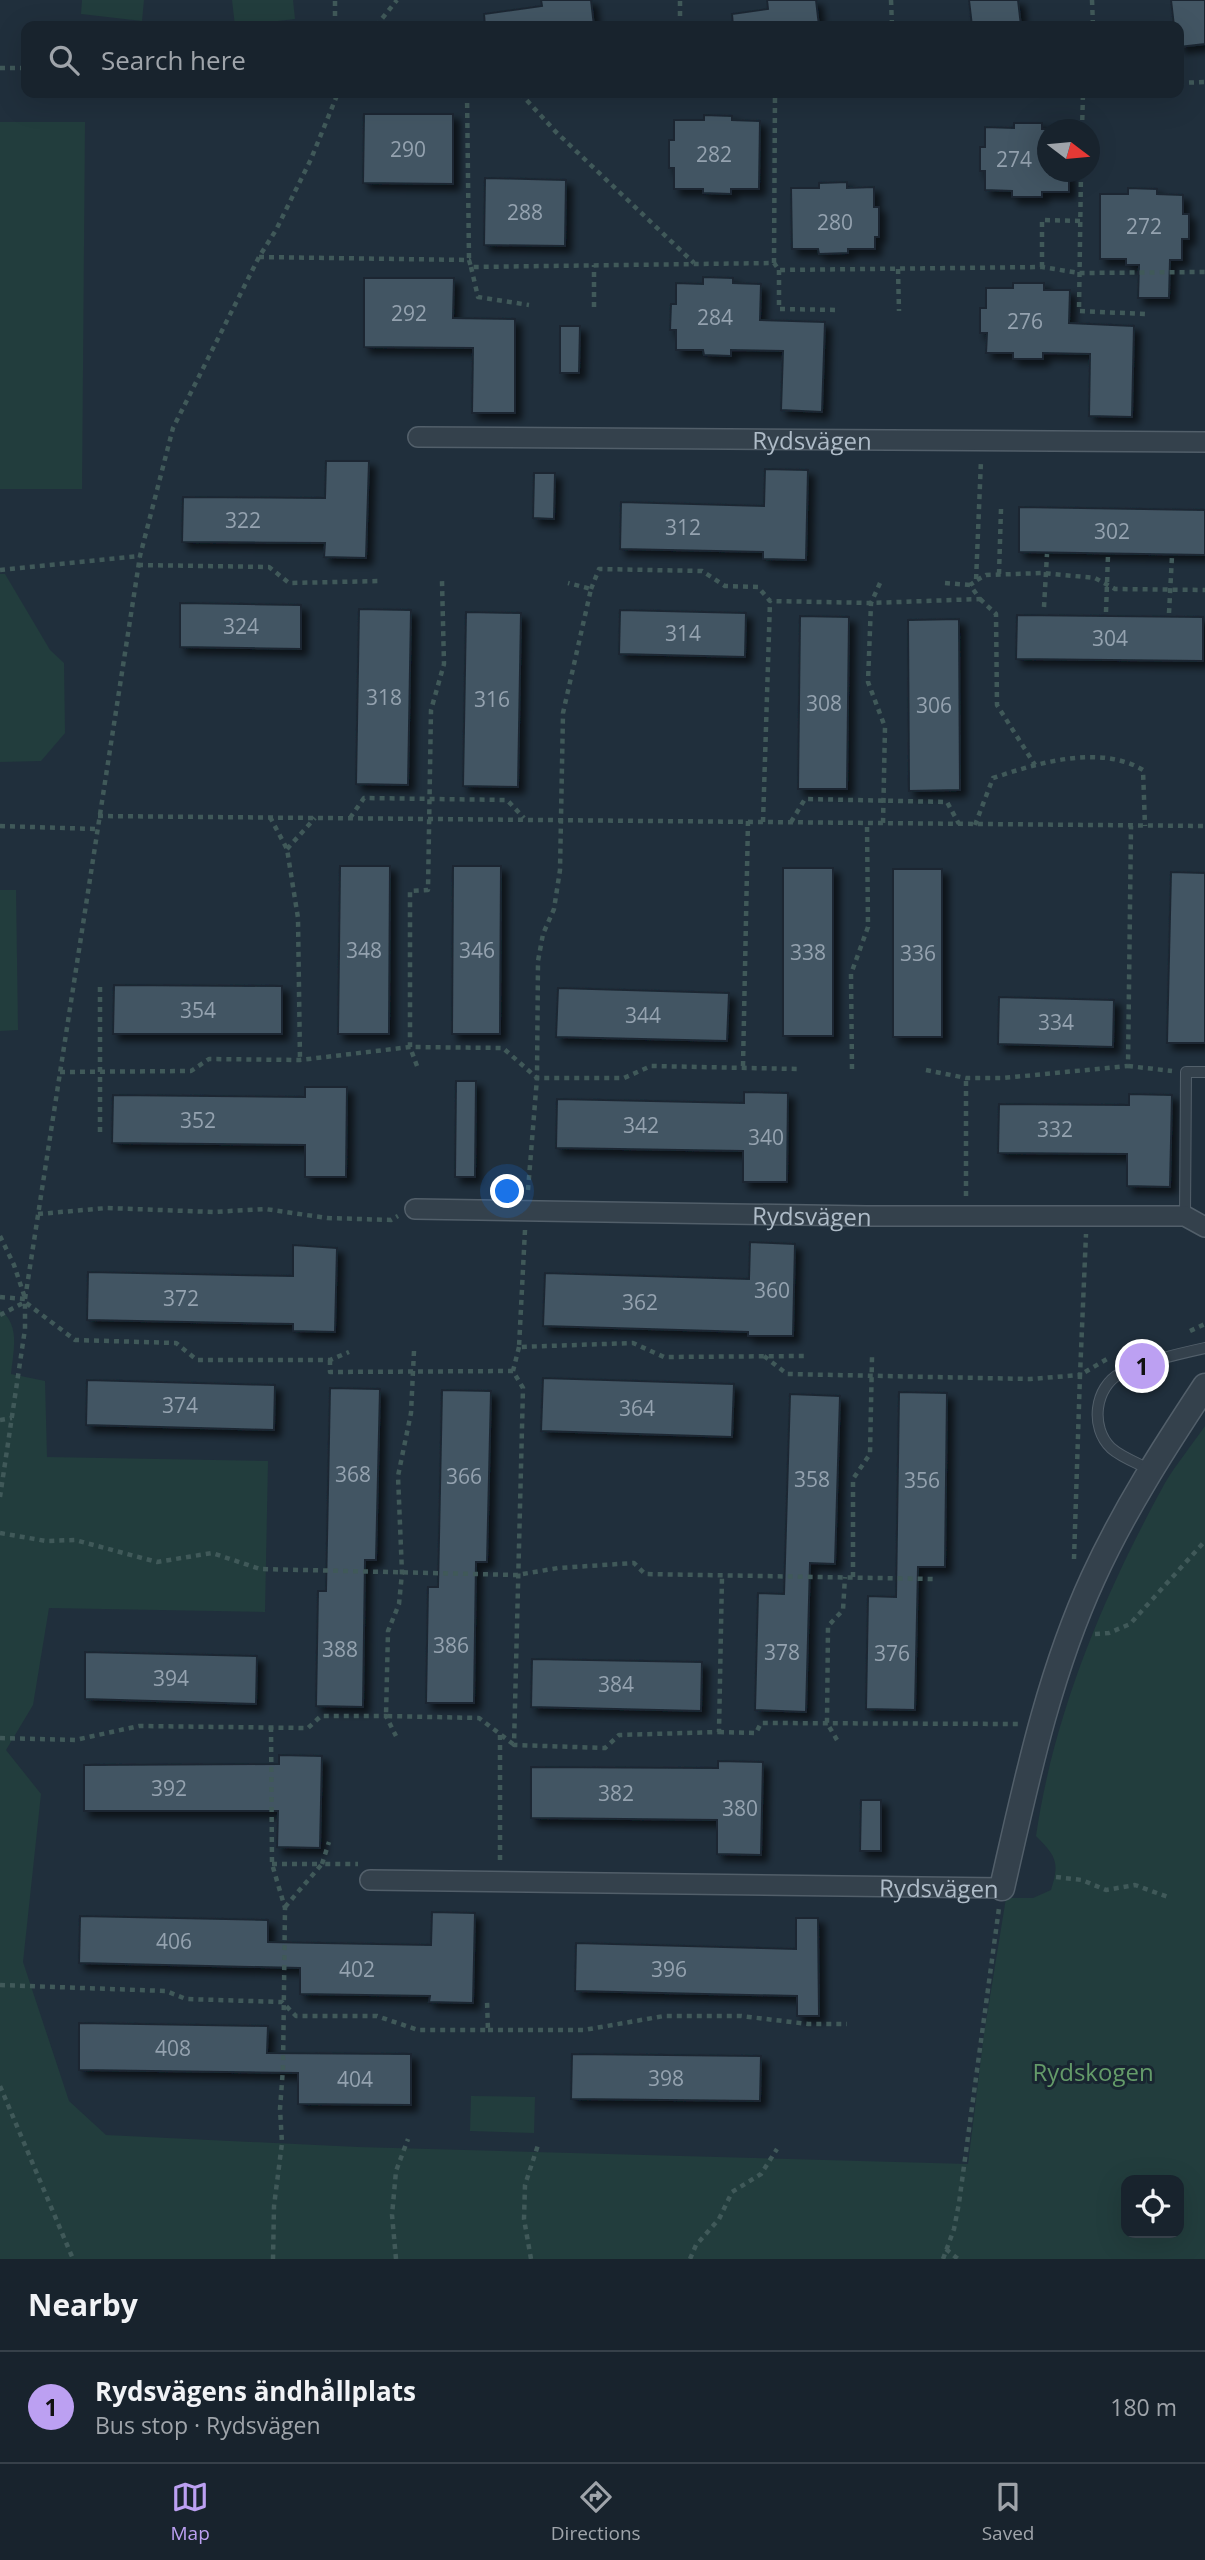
<!DOCTYPE html>
<html lang="en">
<head>
<meta charset="utf-8">
<style>
	:root { --surface:#18232d; --page:#212b35; --text:#f1f3f6; --muted:#9fa4aa; --line:#364049; --accent:#bca0f2 }
	body { margin:0; font-family:"Open Sans",sans-serif; background:var(--page); color:var(--text) }
	.controls { position:absolute; right:21px; bottom:21px; display:grid; overflow:hidden; border-radius:14px; box-shadow:0 7px 28px #0002 }
	.controls button { width:63px; height:63px; display:grid; place-items:center; padding:0; border:0; border-bottom:2px solid var(--line); background:var(--surface); color:var(--text); font:35px sans-serif }
	.compass { position:absolute; left:1037px; top:119px; width:63px; height:63px; border-radius:50%; background:var(--surface); box-shadow:0 7px 28px #0002; rotate:106deg }
	.you { position:absolute; left:508px; top:1192px; width:24px; height:24px; margin:-18px; border:5px solid #fff; border-radius:50%; background:#1a73e8; box-shadow:0 0 0 10px #1a73e833 }
	.badge { display:grid; place-items:center; width:46px; height:46px; border-radius:50%; background:var(--accent); color:#111; font-size:23px; font-weight:700 }
	.pin { position:absolute; translate:-50% -50%; border:4px solid #fff; box-shadow:0 2px 7px #0006 }
	.list { margin:0; padding:0; list-style:none }
	h2 { display:flex; justify-content:space-between; align-items:center; height:91px; margin:0; padding:0 28px; font-size:30px }
	h2 small { font-size:23px; font-weight:400; color:var(--muted) }
	.list li { display:grid; grid-template-columns:46px 1fr auto; gap:21px; align-items:center; box-sizing:border-box; height:112px; padding:0 28px; border-top:2px solid var(--line) }
	.list b { display:block; font-size:26px; white-space:nowrap }
	.list p { margin:0; font-size:23px; white-space:nowrap; color:var(--muted) }
	.list em { font-size:23px; font-style:normal; color:var(--muted) }
	.icon { flex:none; width:38px; height:38px; fill:none; stroke:currentColor; stroke-width:2; stroke-linecap:round; stroke-linejoin:round }
	.map { position:relative; flex:none; width:1205px; height:2259px; overflow:hidden }
	.search { position:absolute; background:var(--surface); box-shadow:0 7px 28px #0002; left:21px; right:21px; top:21px; height:77px; display:flex; align-items:center; gap:18px; box-sizing:border-box; padding:0 24px; border-radius:14px; color:var(--muted); font-size:26px }
	.sheet { height:203px; background:var(--surface) }
	nav { display:flex; justify-content:space-around; align-items:center; box-sizing:border-box; height:98px; border-top:2px solid var(--line); background:var(--surface); font-size:19px; color:var(--muted) }
	nav a { display:grid; justify-items:center; gap:4px }
	nav .on { color:var(--accent) }
	.map>svg:first-child { display:block }
	.green { fill:#223d3d; fill-rule:evenodd }
	.building { fill:#435563; stroke:#1b2833; stroke-width:2; filter:url(#shadow) }
	.lines { fill:none; stroke-linecap:round; stroke-linejoin:round }
	.service-casing { stroke:#525f6a; stroke-width:12 }
	.minor-casing { stroke:#525f6a; stroke-width:22 }
	.tertiary-casing { stroke:#525f6a; stroke-width:27 }
	.path { stroke:#405959; stroke-width:4.5; stroke-dasharray:5 5; stroke-linecap:butt }
	.service { stroke:#34414c; stroke-width:10 }
	.minor { stroke:#34414c; stroke-width:19 }
	.tertiary { stroke:#34414c; stroke-width:24 }
	.labels { text-anchor:middle; dominant-baseline:central; stroke-width:6; stroke-linejoin:round; paint-order:stroke }
	.number-label { font-size:21px; fill:#94a2af }
	.street-label { font-size:24px; fill:#afbcc8; stroke:#192631 }
	.park-label { font-size:24px; fill:#649b69; stroke:#192631 }
</style>
</head>
<body>
<div class="map">
<svg width="1205" height="2259" viewBox="0 0 1205 2259">
	<defs>
		<filter id="shadow"><feDropShadow dx="6" dy="6" stdDeviation="3.5" flood-color="#0009"/></filter>
	</defs>
	<rect width="100%" height="100%" fill="#202f3c"/>
	<g class="green">
		<polygon points="82,0 144,0 142,21 81,14"/>
		<polygon points="232,0 293,0 295,19 235,26"/>
		<polygon points="0,122 85,122 82,489 0,489"/>
		<polygon points="0,574 5,574 50,650 64,663 65,733 41,761 0,762"/>
		<polygon points="0,890 16,890 18,1030 0,1031"/>
		<path d="M 0,1310 C 21,1325 13,1352 11,1374 L 45,1381 L 47,1457 L 268,1461 L 265,1612 L 49,1608 L 33,1705 L 6,1750 L 41,1794 L 23,1962 L 69,2101 L 106,2135 L 358,2147 L 968,2164 L 984,2034 L 1006,1898 L 1033,1898 L 1051,1890 C 1060,1862 1056,1856 1036,1836 C 1054,1712 1105,1592 1165,1483 C 1177,1463 1192,1445 1205,1426 L 1205,2259 L 0,2259 ZM 1126,2180 L 1179,2180 L 1179,2233 L 1126,2233 Z"/>
		<polygon points="471,2096 535,2097 534,2133 470,2131"/>
	</g>
	<g class="building">
		<polygon points="541,0 591,0 594,26 485,26 484,14 542,6"/>
		<polygon points="767,0 816,0 819,26 733,26 732,14 768,9"/>
		<polygon points="969,0 1018,0 1021,26 972,26"/>
		<polygon points="1171,0 1205,0 1205,44 1179,47 1179,26 1174,26"/>
		<polygon points="364,114 453,114 453,184 363,183"/>
		<polygon points="704,115 732,116 732,120 760,121 759,189 731,189 731,194 703,193 703,189 674,189 674,168 669,168 669,140 674,140 674,120 704,120"/>
		<polygon points="1014,123 1042,123 1042,129 1047,129 1047,172 1069,172 1069,192 1042,192 1042,197 1012,197 1012,191 985,190 985,171 980,171 980,147 985,147 985,127 1014,128"/>
		<polygon points="485,178 566,180 565,246 484,245"/>
		<polygon points="847,182 847,188 874,187 874,207 879,207 879,237 875,237 875,249 848,249 848,253 819,254 818,249 792,249 791,188 819,188 819,183"/>
		<polygon points="1128,188 1157,189 1157,194 1183,195 1183,214 1189,214 1189,239 1182,239 1182,260 1170,260 1169,298 1138,298 1139,265 1126,265 1126,259 1100,259 1100,194 1128,194"/>
		<polygon points="703,277 733,278 733,283 761,284 760,320 825,322 822,412 781,410 783,351 731,350 731,356 704,355 703,350 676,350 676,330 670,330 671,304 676,304 676,283 703,284"/>
		<polygon points="364,278 454,278 453,318 515,319 515,413 472,413 473,348 364,347"/>
		<polygon points="1013,283 1044,283 1044,290 1070,290 1069,323 1134,326 1132,417 1089,416 1090,354 1043,353 1043,359 1013,359 1013,353 986,353 987,333 980,333 980,308 986,308 986,288 1013,288"/>
		<polygon points="560,326 580,326 579,373 560,373"/>
		<polygon points="326,461 369,461 366,558 324,557 325,543 182,542 183,497 325,498"/>
		<polygon points="765,469 808,470 806,560 763,559 763,552 620,549 621,502 764,506"/>
		<polygon points="534,473 555,473 554,519 533,518"/>
		<polygon points="1019,507 1205,510 1205,555 1019,552"/>
		<polygon points="180,603 301,605 301,649 180,647"/>
		<polygon points="359,609 411,610 408,785 356,784"/>
		<polygon points="620,610 746,613 745,657 619,654"/>
		<polygon points="466,612 521,613 518,787 463,786"/>
		<polygon points="1017,615 1203,617 1203,661 1016,659"/>
		<polygon points="800,616 849,617 847,789 798,789"/>
		<polygon points="959,619 960,790 909,791 908,620"/>
		<polygon points="340,866 390,866 389,1034 338,1034"/>
		<polygon points="453,866 501,866 500,1034 452,1034"/>
		<rect x="783" y="868" width="50" height="168"/>
		<rect x="893" y="869" width="49" height="168"/>
		<polygon points="1171,872 1205,873 1205,1043 1167,1043"/>
		<polygon points="114,985 282,986 282,1034 113,1034"/>
		<polygon points="558,988 729,993 727,1041 556,1037"/>
		<polygon points="999,997 1114,1000 1113,1047 998,1044"/>
		<polygon points="456,1081 476,1081 475,1177 455,1177"/>
		<polygon points="305,1087 347,1087 346,1177 305,1177 305,1145 112,1143 113,1095 305,1097"/>
		<polygon points="744,1092 788,1093 787,1182 743,1182 743,1151 556,1148 557,1099 744,1103"/>
		<polygon points="1129,1094 1172,1095 1170,1187 1127,1186 1127,1154 998,1153 999,1104 1129,1105"/>
		<polygon points="750,1242 795,1244 793,1336 748,1336 748,1332 543,1326 545,1273 749,1279"/>
		<polygon points="293,1245 337,1248 335,1332 293,1331 293,1324 87,1320 88,1272 293,1276"/>
		<polygon points="543,1378 734,1384 732,1437 541,1431"/>
		<polygon points="87,1380 275,1385 274,1430 86,1425"/>
		<polygon points="330,1388 380,1389 376,1560 365,1560 363,1707 316,1706 318,1591 326,1591"/>
		<polygon points="442,1390 491,1391 487,1562 476,1562 474,1703 426,1703 428,1587 438,1587"/>
		<polygon points="899,1392 947,1393 945,1567 918,1567 915,1710 866,1709 868,1596 896,1597"/>
		<polygon points="790,1394 840,1396 835,1564 810,1563 806,1712 755,1710 758,1593 784,1594"/>
		<polygon points="85,1652 257,1656 256,1704 85,1699"/>
		<polygon points="532,1659 702,1662 701,1711 531,1707"/>
		<polygon points="279,1755 322,1756 320,1848 277,1847 278,1811 84,1811 84,1765 279,1764"/>
		<polygon points="718,1761 763,1762 761,1855 717,1854 717,1820 531,1818 531,1767 718,1768"/>
		<polygon points="861,1800 881,1800 881,1851 860,1851"/>
		<polygon points="432,1912 475,1913 473,2003 429,2002 430,1996 300,1994 300,1968 79,1963 80,1916 268,1920 268,1942 431,1945"/>
		<polygon points="796,1918 818,1918 819,2016 797,2016 797,1996 575,1991 576,1943 796,1949"/>
		<polygon points="79,2023 268,2026 267,2053 411,2054 411,2105 298,2104 298,2073 79,2070"/>
		<polygon points="572,2054 761,2056 760,2101 571,2099"/>
	</g>
	<g class="lines">
		<defs>
			<g id="service">
				<polyline points="1185,1216 1186,1072 1205,1072"/>
				<path d="M 1149,1469 C 1137,1463 1121,1457 1111,1448 C 1090,1428 1094,1387 1121,1373 C 1147,1361 1178,1354 1205,1348"/>
			</g>
			<g id="minor">
				<path id="s1" d="M 418,437 L 1205,442"/>
				<path id="s2" d="M 415,1209 L 867,1216 L 1185,1216 L 1205,1227"/>
				<path id="s3" d="M 370,1880 L 1002,1888"/>
			</g>
			<path id="tertiary" d="M 1002,1888 C 1026,1783 1048,1676 1093,1578 C 1124,1510 1164,1448 1205,1386"/>
		</defs>
		<use href="#service" class="service-casing"/>
		<use href="#minor" class="minor-casing"/>
		<use href="#tertiary" class="tertiary-casing"/>
		<g class="path">
			<polyline points="891,0 892,26"/>
			<polyline points="1092,0 1093,26"/>
			<polyline points="335,26 335,0"/>
			<polyline points="376,26 397,0"/>
			<polyline points="680,26 680,0"/>
			<polyline points="0,68 26,68"/>
			<polyline points="1179,83 1205,82"/>
			<polyline points="467,93 469,260"/>
			<polyline points="520,93 556,132 694,263"/>
			<polyline points="1082,130 1083,93"/>
			<polyline points="1081,172 1079,311 1145,314"/>
			<polyline points="259,257 469,260 471,267 774,263 779,270 1042,267 1079,273 1205,272"/>
			<polyline points="774,263 775,93"/>
			<polyline points="471,267 478,297 529,305"/>
			<polyline points="1042,267 1042,220 1080,221"/>
			<polyline points="898,269 899,311"/>
			<polyline points="779,270 779,309 838,310"/>
			<polyline points="594,307 594,265"/>
			<polyline points="138,565 269,567 289,583 382,581"/>
			<polyline points="0,570 140,556"/>
			<polyline points="999,574 1001,509"/>
			<polyline points="977,580 986,575 1043,573 1095,578 1115,589 1205,590"/>
			<polyline points="880,583 871,603 868,682 885,727 883,824"/>
			<polyline points="945,583 970,585"/>
			<polyline points="591,589 599,569 702,571 725,586 758,587 770,601 871,603 980,599 970,585 976,581 981,460"/>
			<polyline points="980,599 996,614 997,705 1035,765"/>
			<polyline points="1044,607 1047,554"/>
			<polyline points="1106,612 1108,555"/>
			<polyline points="1169,613 1172,556"/>
			<polyline points="98,816 1205,826"/>
			<polyline points="270,817 287,849 298,918 300,1060"/>
			<polyline points="350,818 364,798 507,800 524,818"/>
			<polyline points="763,822 770,601"/>
			<polyline points="791,822 805,799 947,802 959,824"/>
			<path d="M 975,825 L 993,778 C 1038,763 1100,744 1143,770 L 1145,826"/>
			<polyline points="0,826 96,829"/>
			<polyline points="287,849 315,818"/>
			<polyline points="100,987 100,1137"/>
			<polyline points="417,1066 410,1047 410,891 428,890 431,710 444,664 442,581"/>
			<polyline points="743,1066 748,821"/>
			<polyline points="1128,1066 1172,1071"/>
			<polyline points="852,1069 851,974 868,927 867,823"/>
			<polyline points="926,1070 966,1078 1003,1078 1128,1066 1131,826"/>
			<polyline points="60,1072 191,1071 209,1059 300,1060 410,1047 503,1048 537,1078 624,1078 651,1066 799,1069"/>
			<polyline points="528,1190 537,1078 538,961 543,934 554,909 560,870 563,713 591,589 568,583"/>
			<polyline points="966,1196 966,1078"/>
			<polyline points="38,1214 107,1208 213,1212 265,1209 327,1218 391,1220 398,1216"/>
			<polyline points="525,1230 519,1347 633,1343 664,1357 804,1356"/>
			<polyline points="0,1236 14,1265 25,1298"/>
			<polyline points="0,1297 25,1299"/>
			<polyline points="0,1315 25,1302 75,1340 176,1343 197,1360 330,1360 349,1352"/>
			<polyline points="1190,1331 1205,1324"/>
			<polyline points="519,1347 513,1371 523,1388 514,1745 605,1748 619,1735 719,1732 722,1576"/>
			<polyline points="414,1351 411,1413 398,1476 402,1573 399,1604 388,1631 386,1716 479,1718 513,1744"/>
			<polyline points="764,1356 787,1374 1030,1379 1080,1375 1086,1234"/>
			<polyline points="330,1360 330,1372 513,1371"/>
			<polyline points="0,1420 12,1418"/>
			<polyline points="0,1497 25,1329 25,1299 140,556 173,428 259,257 276,230 311,159 338,93"/>
			<polyline points="0,1533 46,1541 75,1540 157,1562 212,1553 260,1569 517,1575 558,1568 634,1563 645,1574 934,1579"/>
			<polyline points="1074,1559 1080,1375 1107,1359"/>
			<polyline points="853,1577 853,1479 870,1454 872,1357"/>
			<polyline points="1095,1634 1109,1633 1130,1624 1205,1541"/>
			<polyline points="271,1727 272,1864 285,1908 283,2068 280,2109 282,2143 274,2206 273,2259"/>
			<polyline points="719,1732 756,1733 761,1723 1019,1724"/>
			<polyline points="0,1738 75,1740 139,1726 308,1728 321,1716 386,1716 396,1736"/>
			<polyline points="837,1740 827,1723 828,1626 843,1610 845,1577"/>
			<polyline points="500,1860 500,1734"/>
			<polyline points="272,1864 322,1864 329,1842"/>
			<polyline points="1056,1877 1082,1880 1106,1890 1135,1885 1168,1897"/>
			<polyline points="285,1907 322,1864 358,1864"/>
			<polyline points="0,1985 166,1991 186,1999 282,2002 296,2016 377,2016 418,2030 488,2030 487,2001"/>
			<polyline points="488,2030 584,2030 664,2016 741,2016 808,2024 847,2024"/>
			<polyline points="0,2086 73,2259"/>
			<polyline points="946,2249 958,2259"/>
			<polyline points="396,2259 392,2215 396,2171 408,2139"/>
			<polyline points="531,2259 524,2219 525,2185 539,2142"/>
			<polyline points="690,2259 696,2245 719,2219 732,2192 761,2174 777,2149"/>
			<polyline points="943,2259 954,2229 959,2203 999,1908"/>
		</g>
		<use href="#service" class="service"/>
		<use href="#minor" class="minor"/>
		<use href="#tertiary" class="tertiary"/>
	</g>
	<g class="labels">
		<g class="number-label">
			<text x="408" y="149">290</text>
			<text x="714" y="154">282</text>
			<text x="1014" y="159">274</text>
			<text x="525" y="212">288</text>
			<text x="835" y="222">280</text>
			<text x="1144" y="226">272</text>
			<text x="409" y="313">292</text>
			<text x="715" y="317">284</text>
			<text x="1025" y="321">276</text>
			<text x="243" y="520">322</text>
			<text x="683" y="527">312</text>
			<text x="1112" y="531">302</text>
			<text x="241" y="626">324</text>
			<text x="683" y="633">314</text>
			<text x="1110" y="638">304</text>
			<text x="384" y="697">318</text>
			<text x="492" y="699">316</text>
			<text x="824" y="703">308</text>
			<text x="934" y="705">306</text>
			<text x="364" y="950">348</text>
			<text x="477" y="950">346</text>
			<text x="808" y="952">338</text>
			<text x="918" y="953">336</text>
			<text x="198" y="1010">354</text>
			<text x="643" y="1015">344</text>
			<text x="1056" y="1022">334</text>
			<text x="198" y="1120">352</text>
			<text x="641" y="1125">342</text>
			<text x="1055" y="1129">332</text>
			<text x="766" y="1137">340</text>
			<text x="772" y="1290">360</text>
			<text x="181" y="1298">372</text>
			<text x="640" y="1302">362</text>
			<text x="180" y="1405">374</text>
			<text x="637" y="1408">364</text>
			<text x="353" y="1474">368</text>
			<text x="464" y="1476">366</text>
			<text x="812" y="1479">358</text>
			<text x="922" y="1480">356</text>
			<text x="451" y="1645">386</text>
			<text x="340" y="1649">388</text>
			<text x="782" y="1652">378</text>
			<text x="892" y="1653">376</text>
			<text x="171" y="1678">394</text>
			<text x="616" y="1684">384</text>
			<text x="169" y="1788">392</text>
			<text x="616" y="1793">382</text>
			<text x="740" y="1808">380</text>
			<text x="174" y="1941">406</text>
			<text x="357" y="1969">402</text>
			<text x="669" y="1969">396</text>
			<text x="173" y="2048">408</text>
			<text x="666" y="2078">398</text>
			<text x="355" y="2079">404</text>
		</g>
		<g class="street-label">
			<text stroke="none"><textPath href="#s1" startOffset="394">Rydsvägen</textPath></text>
			<text stroke="none"><textPath href="#s2" startOffset="397">Rydsvägen</textPath></text>
			<text stroke="none"><textPath href="#s3" startOffset="569">Rydsvägen</textPath></text>
		</g>
		<g class="park-label">
			<text x="1093" y="2071">Rydskogen</text>
		</g>
	</g>
</svg>
<div class="controls">
<button><svg class="icon" aria-label="locate" viewBox="0 0 24 24"><circle cx="12" cy="12" r="6"/><path d="M12 2v4M12 18v4M2 12h4M18 12h4"/></svg></button>
</div>
<svg class="compass" viewBox="-18 -18 36 36"><path d="M0-13l5 13h-10z" fill="#e53935"/><path d="M0 13l5-13h-10z" fill="#9fa4aa"/></svg>
<div class="you"></div>
<div class="pin badge" style="left:1142px;top:1366px">1</div>
<div class="search"><svg class="icon" aria-label="search" viewBox="0 0 24 24"><circle cx="10" cy="10" r="6"/><path d="M15 15l6 6"/></svg>Search here</div>
</div>
<section class="sheet">
<h2>Nearby<small></small></h2>
<ul class="list">
<li><span class="badge">1</span><div><b>Rydsvägens ändhållplats</b><p>Bus stop · Rydsvägen</p></div><em>180 m</em></li>
</ul>
</section>
<nav>
<a class="on"><svg class="icon" aria-label="map" viewBox="0 0 24 24"><path d="M3 6l6-2 6 2 6-2v14l-6 2-6-2-6 2zM9 4v14M15 6v14"/></svg>Map</a>
<a><svg class="icon" aria-label="directions" viewBox="0 0 24 24"><path d="M12 3l9 9-9 9-9-9zM9 14v-3h6M13 9l2 2-2 2"/></svg>Directions</a>
<a><svg class="icon" aria-label="saved" viewBox="0 0 24 24"><path d="M7 4h10v16l-5-4-5 4z"/></svg>Saved</a>
</nav>
</body>
</html>
